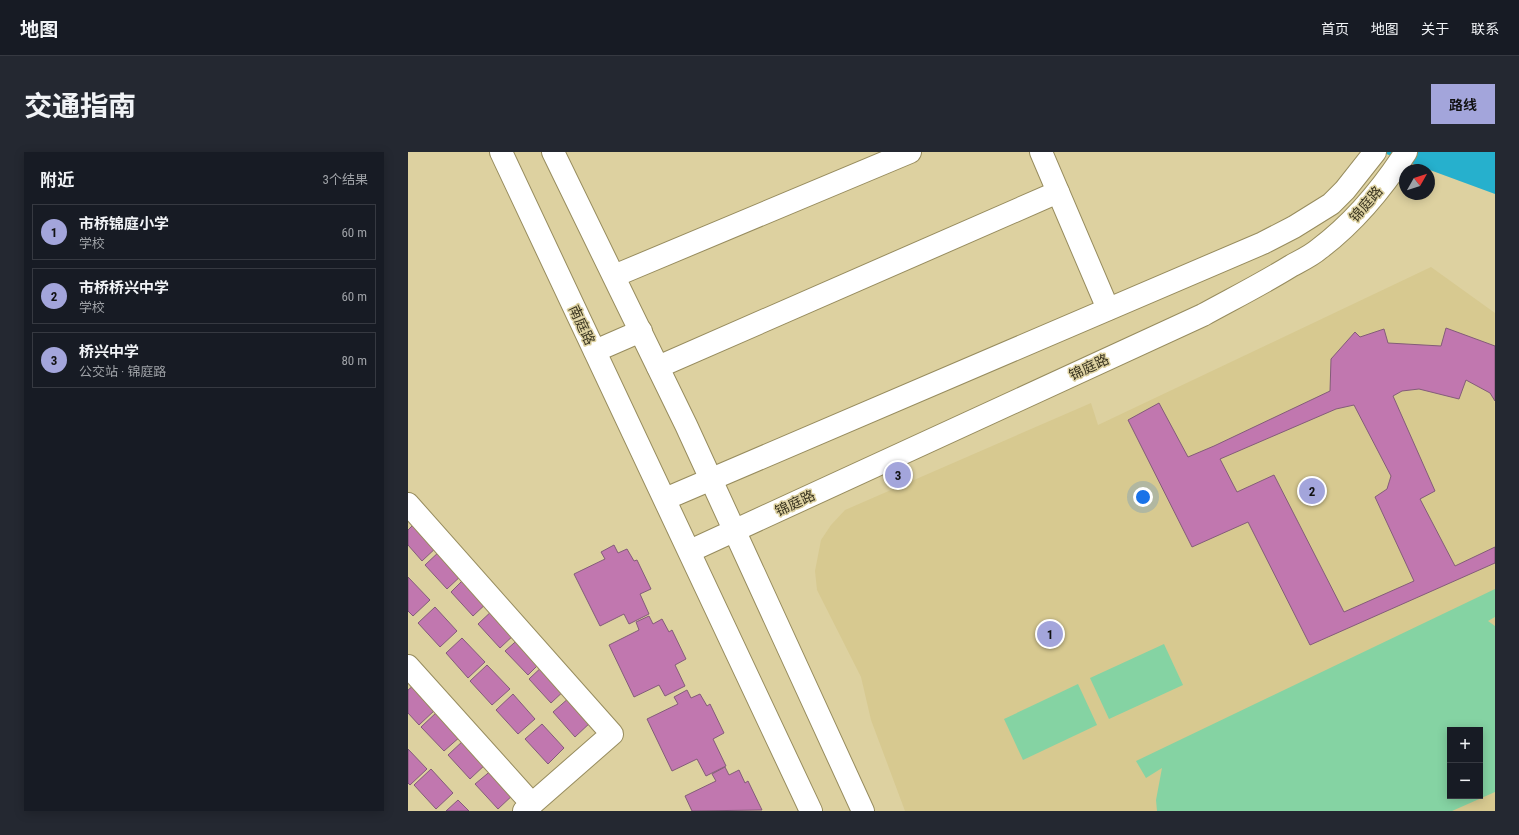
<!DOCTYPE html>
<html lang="zh">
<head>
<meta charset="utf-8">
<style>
	:root { --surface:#171b24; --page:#242831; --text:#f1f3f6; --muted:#9ea1a6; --line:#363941; --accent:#a3a5db }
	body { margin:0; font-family:"Roboto Condensed","Noto Sans SC",sans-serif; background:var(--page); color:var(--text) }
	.controls { position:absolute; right:12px; bottom:12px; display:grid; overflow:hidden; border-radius:0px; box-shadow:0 2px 10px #0003 }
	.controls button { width:36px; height:36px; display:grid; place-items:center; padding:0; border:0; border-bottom:1px solid var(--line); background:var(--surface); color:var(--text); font:20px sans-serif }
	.compass { position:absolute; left:991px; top:12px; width:36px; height:36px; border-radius:50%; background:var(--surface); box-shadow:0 2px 10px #0003; rotate:51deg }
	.you { position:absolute; left:735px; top:345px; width:14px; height:14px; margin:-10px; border:3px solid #fff; border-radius:50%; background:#1a73e8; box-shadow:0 0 0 6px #1a73e833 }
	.badge { display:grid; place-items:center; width:26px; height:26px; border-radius:50%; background:var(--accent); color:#111; font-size:13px; font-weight:700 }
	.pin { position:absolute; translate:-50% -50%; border:2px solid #fff; box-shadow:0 1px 4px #0006 }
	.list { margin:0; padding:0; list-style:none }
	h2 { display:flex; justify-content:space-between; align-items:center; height:52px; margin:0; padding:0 16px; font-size:17px }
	h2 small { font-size:13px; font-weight:400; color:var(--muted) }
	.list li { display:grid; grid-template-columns:26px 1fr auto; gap:12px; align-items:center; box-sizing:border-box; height:56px; margin:0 8px 8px; padding:0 8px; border:1px solid var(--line); border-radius:0px }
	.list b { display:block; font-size:15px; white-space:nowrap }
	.list p { margin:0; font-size:13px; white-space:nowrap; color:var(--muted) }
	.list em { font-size:13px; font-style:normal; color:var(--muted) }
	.map { position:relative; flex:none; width:1087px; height:659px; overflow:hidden; border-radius:0px }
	header { display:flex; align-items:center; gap:24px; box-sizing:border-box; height:56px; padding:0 20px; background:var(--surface); border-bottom:1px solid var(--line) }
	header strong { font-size:19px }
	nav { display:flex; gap:22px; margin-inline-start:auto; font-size:14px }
	.intro { display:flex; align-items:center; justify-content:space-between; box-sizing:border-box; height:96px; padding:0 24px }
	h1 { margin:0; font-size:28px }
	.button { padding:10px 18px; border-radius:0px; background:var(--accent); color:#111; font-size:14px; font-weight:700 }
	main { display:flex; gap:24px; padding:0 24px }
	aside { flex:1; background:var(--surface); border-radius:0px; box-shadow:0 2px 10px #0003 }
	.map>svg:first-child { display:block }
	.built { fill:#d7c990; fill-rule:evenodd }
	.green { fill:#85d3a3; fill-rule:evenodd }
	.water { fill:#26b0cd }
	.building { fill:#c177af; stroke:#835c79; fill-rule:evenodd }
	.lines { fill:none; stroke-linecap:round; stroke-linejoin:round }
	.minor-casing { stroke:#978c5e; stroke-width:24 }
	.minor { stroke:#fff; stroke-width:22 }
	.labels { text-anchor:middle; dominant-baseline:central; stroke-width:3; stroke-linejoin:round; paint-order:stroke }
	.street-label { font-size:14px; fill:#3a3521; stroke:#ddd1a0 }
</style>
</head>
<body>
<header>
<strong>地图</strong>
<nav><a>首页</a><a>地图</a><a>关于</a><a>联系</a></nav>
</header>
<div class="intro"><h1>交通指南</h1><a class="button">路线</a></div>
<main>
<aside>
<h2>附近<small>3个结果</small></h2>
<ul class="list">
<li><span class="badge">1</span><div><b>市桥锦庭小学</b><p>学校</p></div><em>60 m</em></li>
<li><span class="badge">2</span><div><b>市桥桥兴中学</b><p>学校</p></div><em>60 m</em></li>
<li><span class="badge">3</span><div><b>桥兴中学</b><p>公交站 · 锦庭路</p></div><em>80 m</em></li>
</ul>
</aside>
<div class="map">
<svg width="1087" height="659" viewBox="0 0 1087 659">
	<rect width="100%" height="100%" fill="#ddd1a0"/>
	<path class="built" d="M 1023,115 L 1087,161 L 1087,659 L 497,659 L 463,568 L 453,525 L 409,438 L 407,419 L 413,388 L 423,373 L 437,358 L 683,251 L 690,273 ZM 1042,578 L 1072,578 L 1072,644 L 1042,644 Z"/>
	<g class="green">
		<path d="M 1087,437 L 1087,465 L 1080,469 L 1087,474 L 1087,640 L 1044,659 L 749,659 L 748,648 L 754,616 L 738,626 L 728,609 ZM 1042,578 L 1072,578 L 1072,644 L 1042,644 Z"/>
		<polygon points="756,492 775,533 701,567 682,526"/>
		<polygon points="670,532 689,573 615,608 596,567"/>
	</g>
	<polygon class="water" points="973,0 1087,0 1087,42"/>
	<g class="building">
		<path d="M 1038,176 L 1087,194 L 1087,249 L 1082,241 L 1058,228 L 1051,247 L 1011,237 L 994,239 L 985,244 L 1027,339 L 1012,347 L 1047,414 L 1087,395 L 1087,411 L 902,493 L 840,370 L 784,395 L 720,268 L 751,251 L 780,305 L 806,294 L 922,239 L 923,207 L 947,180 L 952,185 L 976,177 L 980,191 L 1033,194 ZM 946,253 L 983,324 L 979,337 L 967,345 L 1006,429 L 936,460 L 866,323 L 829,340 L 812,307 L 928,257 Z"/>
		<polygon points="9,369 31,393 14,409 0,393 0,378"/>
		<polygon points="206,393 210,401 219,397 226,409 229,408 243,437 232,442 241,462 221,472 216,462 192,474 166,422 197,407 193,400"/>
		<polygon points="34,397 56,421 39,437 17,413"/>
		<polygon points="59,424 82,448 65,464 43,440"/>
		<polygon points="0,425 22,448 5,464 0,459"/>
		<polygon points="27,455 49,479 32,495 10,471"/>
		<polygon points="87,456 109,480 92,496 70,472"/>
		<polygon points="241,464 245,472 254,467 261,480 264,478 278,507 267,513 277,534 257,544 251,533 226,545 201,493 231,478 228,470"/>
		<polygon points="114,484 136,507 120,523 97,499"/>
		<polygon points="54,486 77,510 60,526 38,501"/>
		<polygon points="138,511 160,535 143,551 121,527"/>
		<polygon points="79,513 102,537 84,553 62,529"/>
		<polygon points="6,533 28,557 11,573 0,561 0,538"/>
		<polygon points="279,538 283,546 292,542 299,554 302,552 316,581 305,587 318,614 298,624 289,607 264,619 239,567 270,552 266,545"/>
		<polygon points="105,542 127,567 110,582 88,558"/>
		<polygon points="162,545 184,569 167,585 145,560"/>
		<polygon points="30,559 53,584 36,599 13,575"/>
		<polygon points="134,572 156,596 140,612 117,587"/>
		<polygon points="57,587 79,611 62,627 40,603"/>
		<polygon points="0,597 19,617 2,633 0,631"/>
		<polygon points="317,615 321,623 331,618 337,631 340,629 354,658 284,659 277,644 308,629 304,622"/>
		<polygon points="23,617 45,641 28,657 6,633"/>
		<polygon points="85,617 107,641 90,657 67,632"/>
		<polygon points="50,648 61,659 38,659"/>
	</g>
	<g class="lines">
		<defs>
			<g id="minor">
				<polyline points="93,0 403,659"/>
				<polyline points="145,0 278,273 455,659"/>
				<polyline points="633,0 700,157"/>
				<polyline points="206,124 502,0"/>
				<polyline points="187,199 233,179"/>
				<polyline points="250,215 650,40"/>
				<polyline points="257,347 855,91 886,75 923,52 937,38 967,0"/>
				<polyline points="0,352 204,582 116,659"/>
				<path d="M 282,399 L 795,163 C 824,147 854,132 883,114 C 892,109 903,104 911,97 C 947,70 974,37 998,0"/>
				<polyline points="0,514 124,652"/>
			</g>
		</defs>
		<use href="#minor" class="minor-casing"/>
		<use href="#minor" class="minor"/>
	</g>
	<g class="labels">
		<g class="street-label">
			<text transform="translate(958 52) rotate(-49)">锦庭路</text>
			<text transform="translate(174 173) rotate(65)">南庭路</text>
			<text transform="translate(681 215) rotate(-25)">锦庭路</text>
			<text transform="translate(387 351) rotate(-25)">锦庭路</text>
		</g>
	</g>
</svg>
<div class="controls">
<button>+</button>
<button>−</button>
</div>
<svg class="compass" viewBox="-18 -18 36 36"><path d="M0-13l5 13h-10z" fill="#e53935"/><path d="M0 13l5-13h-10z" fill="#9ea1a6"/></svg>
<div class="you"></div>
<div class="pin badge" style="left:642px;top:482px">1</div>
<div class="pin badge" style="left:904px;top:339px">2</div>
<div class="pin badge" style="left:490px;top:323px">3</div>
</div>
</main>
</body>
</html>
